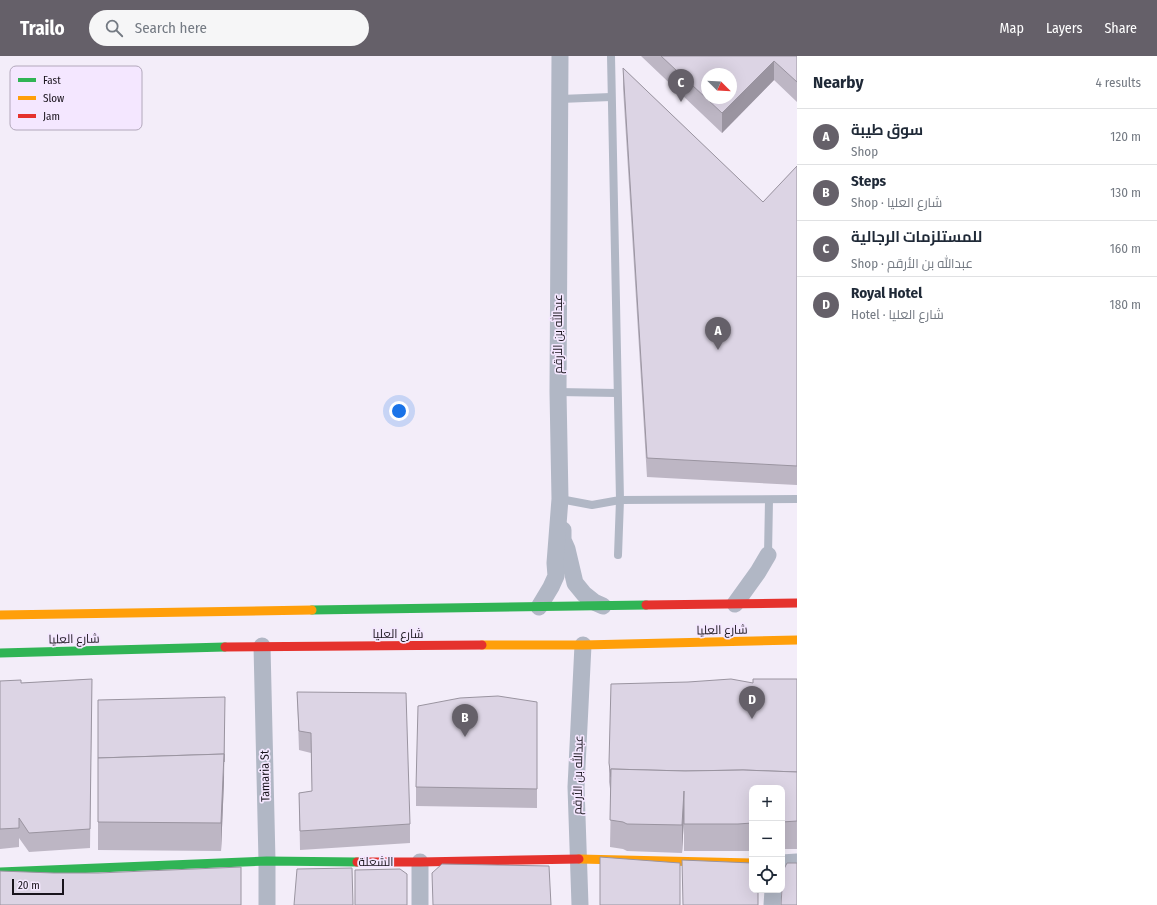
<!DOCTYPE html>
<html lang="en">
<head>
<meta charset="utf-8">
<style>
	:root { --surface:#fff; --page:#f6f6f7; --text:#1f2937; --muted:#747a83; --line:#e0e1e3; --accent:#656069 }
	body { margin:0; font-family:"Fira Sans Condensed",Cairo,sans-serif; background:var(--page); color:var(--text) }
	.controls { position:absolute; right:12px; bottom:12px; display:grid; overflow:hidden; border-radius:8px; box-shadow:0 4px 16px #0002 }
	.controls button { width:36px; height:36px; display:grid; place-items:center; padding:0; border:0; border-bottom:1px solid var(--line); background:var(--surface); color:var(--text); font:20px sans-serif }
	.compass { position:absolute; left:701px; top:12px; width:36px; height:36px; border-radius:50%; background:var(--surface); box-shadow:0 4px 16px #0002; rotate:114deg }
	.scale { position:absolute; left:12px; bottom:10px; width:52px; box-sizing:border-box; padding-left:4px; border:2px solid #19141c; border-top:0; font-size:11px; line-height:14px; white-space:nowrap; color:#19141c; -webkit-text-stroke:3px #f4e7ff; paint-order:stroke }
	.you { position:absolute; left:399px; top:355px; width:14px; height:14px; margin:-10px; border:3px solid #fff; border-radius:50%; background:#1a73e8; box-shadow:0 0 0 6px #1a73e833 }
	.badge { display:grid; place-items:center; width:26px; height:26px; border-radius:50%; background:var(--accent); color:#fff; font-size:13px; font-weight:700 }
	.pin { position:absolute; translate:-50% -33px; filter:drop-shadow(0 1px 2px #0008) }
	.pin::after { content:''; position:absolute; top:21px; width:14px; height:12px; background:inherit; clip-path:polygon(0 0,100% 0,50% 100%) }
	.list { margin:0; padding:0; list-style:none }
	h2 { display:flex; justify-content:space-between; align-items:center; height:52px; margin:0; padding:0 16px; font-size:17px }
	h2 small { font-size:13px; font-weight:400; color:var(--muted) }
	.list li { display:grid; grid-template-columns:26px 1fr auto; gap:12px; align-items:center; box-sizing:border-box; height:56px; padding:0 16px; border-top:1px solid var(--line) }
	.list b { display:block; font-size:15px; white-space:nowrap }
	.list p { margin:0; font-size:13px; white-space:nowrap; color:var(--muted) }
	.list em { font-size:13px; font-style:normal; color:var(--muted) }
	.icon { flex:none; width:22px; height:22px; fill:none; stroke:currentColor; stroke-width:2; stroke-linecap:round; stroke-linejoin:round }
	.map { position:relative; flex:none; width:797px; height:849px; overflow:hidden }
	header { display:flex; align-items:center; gap:24px; box-sizing:border-box; height:56px; padding:0 20px; background:var(--accent); color:#fff }
	header strong { font-size:19px }
	nav { display:flex; gap:22px; margin-inline-start:auto; font-size:14px }
	.search { width:280px; height:36px; background:var(--page); display:flex; align-items:center; gap:10px; box-sizing:border-box; padding:0 14px; border-radius:22px; color:var(--muted); font-size:15px }
	main { display:flex }
	aside { flex:1; background:var(--surface) }
	.map>svg:first-child { display:block }
	.lines { fill:none; stroke-linecap:round; stroke-linejoin:round }
	.lane { stroke:#b1b7c5; stroke-width:8 }
	.street { stroke:#b1b7c5; stroke-width:17 }
	.fast { stroke:#30b455; stroke-width:9 }
	.slow { stroke:#ff9f0a; stroke-width:9 }
	.jam { stroke:#e5322d; stroke-width:9 }
	.wall { fill:#bdb6c4 }
	.shaded-wall { fill:#9a94a0 }
	.building { fill:#dcd4e4; stroke:#9a94a0; fill-rule:evenodd }
	.labels { text-anchor:middle; dominant-baseline:central; stroke-width:3.5; stroke-linejoin:round; paint-order:stroke }
	.street-label { font-size:12px; fill:#19141c; stroke:#f4e7ff }
	.key { fill:#f4e7ff; stroke:#b2a8bb; stroke-width:1 }
	.key-label { font-size:11px; fill:#19141c }
</style>
</head>
<body>
<header>
<strong>Trailo</strong>
<div class="search"><svg class="icon" aria-label="search" viewBox="0 0 24 24"><circle cx="10" cy="10" r="6"/><path d="M15 15l6 6"/></svg>Search here</div>
<nav><a>Map</a><a>Layers</a><a>Share</a></nav>
</header>
<main>
<div class="map">
<svg width="797" height="849" viewBox="0 0 797 849">
	<rect width="100%" height="100%" fill="#f3edf9"/>
	<g class="lines">
		<g class="lane">
			<polyline points="560,43 611,41"/>
			<polyline points="558,336 617,337"/>
			<polyline points="560,443 592,449 620,444 611,0"/>
			<polyline points="618,499 620,444 797,443"/>
			<polyline points="768,499 769,444"/>
		</g>
		<g class="street">
			<polyline points="563,474 563,484 567,493 575,527 584,538 594,546 603,550"/>
			<polyline points="735,548 758,516 768,499"/>
			<polyline points="539,551 551,531 556,520 555,507 560,443 558,336 560,0"/>
			<polyline points="262,590 267,805 267,849"/>
			<polyline points="420,806 420,849"/>
			<polyline points="782,807 797,806"/>
			<polyline points="580,849 576,731 583,589"/>
			<polyline points="772,849 773,834"/>
		</g>
		<g class="fast">
			<polyline points="312,554 646,549"/>
			<polyline points="0,597 225,591"/>
			<polyline points="0,816 267,805 357,806"/>
		</g>
		<g class="slow">
			<polyline points="0,559 312,554"/>
			<polyline points="482,589 583,589 797,584"/>
			<polyline points="579,803 752,807"/>
		</g>
		<g class="jam">
			<polyline points="646,549 797,547"/>
			<polyline points="225,591 482,589"/>
			<polyline points="357,806 420,806 579,803"/>
		</g>
	</g>
	<g class="wall">
		<polygon points="641,0 797,0 797,46 774,24 722,77"/>
		<polygon points="623,12 763,146 797,110 797,429 647,421 623,32"/>
		<polygon points="92,623 90,792 29,796 19,782 19,791 0,793 0,625 21,627"/>
		<polygon points="797,623 797,793 782,793 782,732 752,732 752,795 684,795 684,762 682,797 627,795 623,793 610,791 611,739 609,726 609,707 753,627"/>
		<polygon points="297,636 410,768 410,787 300,794 299,737 312,735 311,697 299,694"/>
		<polygon points="537,646 537,752 416,750 416,731"/>
		<polygon points="98,711 224,725 221,795 98,794"/>
	</g>
	<g class="shaded-wall">
		<polygon points="774,5 774,24 722,77 722,57"/>
		<polygon points="225,641 224,725 221,795 221,767 224,698"/>
		<polygon points="684,735 684,762 682,797 682,769"/>
	</g>
	<g class="building">
		<path d="M 661,0 L 797,0 L 797,26 L 774,5 L 722,57 ZM 707,18 L 731,18 L 731,42 L 707,42 Z"/>
		<polygon points="623,12 763,146 797,110 797,410 647,402"/>
		<polygon points="92,623 90,773 29,777 19,762 19,772 0,773 0,625 21,624 21,627"/>
		<polygon points="731,623 753,627 753,623 797,623 797,716 743,714 685,715 611,713 611,721 609,707 611,628 688,626"/>
		<polygon points="297,636 406,637 410,768 300,775 299,737 312,735 311,677 299,675"/>
		<polygon points="498,640 537,646 537,733 416,731 418,650 460,642"/>
		<polygon points="225,641 224,706 224,698 98,702 98,644"/>
		<polygon points="224,698 221,767 98,766 98,702"/>
		<polygon points="611,713 685,715 743,714 797,716 797,765 782,766 782,732 752,732 752,767 738,768 684,768 684,735 682,769 627,768 623,766 610,764"/>
		<polygon points="600,801 680,807 680,849 600,849"/>
		<polygon points="682,804 752,807 752,834 758,834 758,849 683,849"/>
		<polygon points="787,807 797,807 797,849 781,849 783,815"/>
		<polygon points="442,808 549,810 551,849 433,849 432,817"/>
		<polygon points="241,811 241,849 0,849 0,815 54,817 98,817"/>
		<polygon points="352,812 353,849 294,849 297,813"/>
		<polygon points="400,813 407,818 407,849 355,849 355,814"/>
	</g>
	<g class="labels">
		<g class="street-label">
			<text transform="translate(558 278) rotate(-90)">عبدالله بن الأرقم</text>
			<text transform="translate(722 574) rotate(-1)">شارع العليا</text>
			<text x="398" y="578">شارع العليا</text>
			<text transform="translate(74 583) rotate(-1)">شارع العليا</text>
			<text transform="translate(578 719) rotate(-89)">عبدالله بن الأرقم</text>
			<text transform="translate(265 720) rotate(-91)">Tamaria St</text>
			<text x="376" y="806">الشعلة</text>
		</g>
	</g>
	<rect x="10" y="10" width="132" height="64" rx="6" class="key"/>
	<rect x="18" y="22" width="18" height="4" fill="#30b455"/>
	<rect x="18" y="40" width="18" height="4" fill="#ff9f0a"/>
	<rect x="18" y="58" width="18" height="4" fill="#e5322d"/>
	<g class="key-label">
		<text x="43" y="28">Fast</text>
		<text x="43" y="46">Slow</text>
		<text x="43" y="64">Jam</text>
	</g>
</svg>
<div class="controls">
<button>+</button>
<button>−</button>
<button><svg class="icon" aria-label="locate" viewBox="0 0 24 24"><circle cx="12" cy="12" r="6"/><path d="M12 2v4M12 18v4M2 12h4M18 12h4"/></svg></button>
</div>
<svg class="compass" viewBox="-18 -18 36 36"><path d="M0-13l5 13h-10z" fill="#e53935"/><path d="M0 13l5-13h-10z" fill="#747a83"/></svg>
<div class="scale">20 m</div>
<div class="you"></div>
<div class="pin badge" style="left:718px;top:294px">A</div>
<div class="pin badge" style="left:465px;top:681px">B</div>
<div class="pin badge" style="left:681px;top:46px">C</div>
<div class="pin badge" style="left:752px;top:663px">D</div>
</div>
<aside>
<h2>Nearby<small>4 results</small></h2>
<ul class="list">
<li><span class="badge">A</span><div><b>سوق طيبة</b><p>Shop</p></div><em>120 m</em></li>
<li><span class="badge">B</span><div><b>Steps</b><p>Shop · شارع العليا</p></div><em>130 m</em></li>
<li><span class="badge">C</span><div><b>للمستلزمات الرجالية</b><p>Shop · عبدالله بن الأرقم</p></div><em>160 m</em></li>
<li><span class="badge">D</span><div><b>Royal Hotel</b><p>Hotel · شارع العليا</p></div><em>180 m</em></li>
</ul>
</aside>
</main>
</body>
</html>
